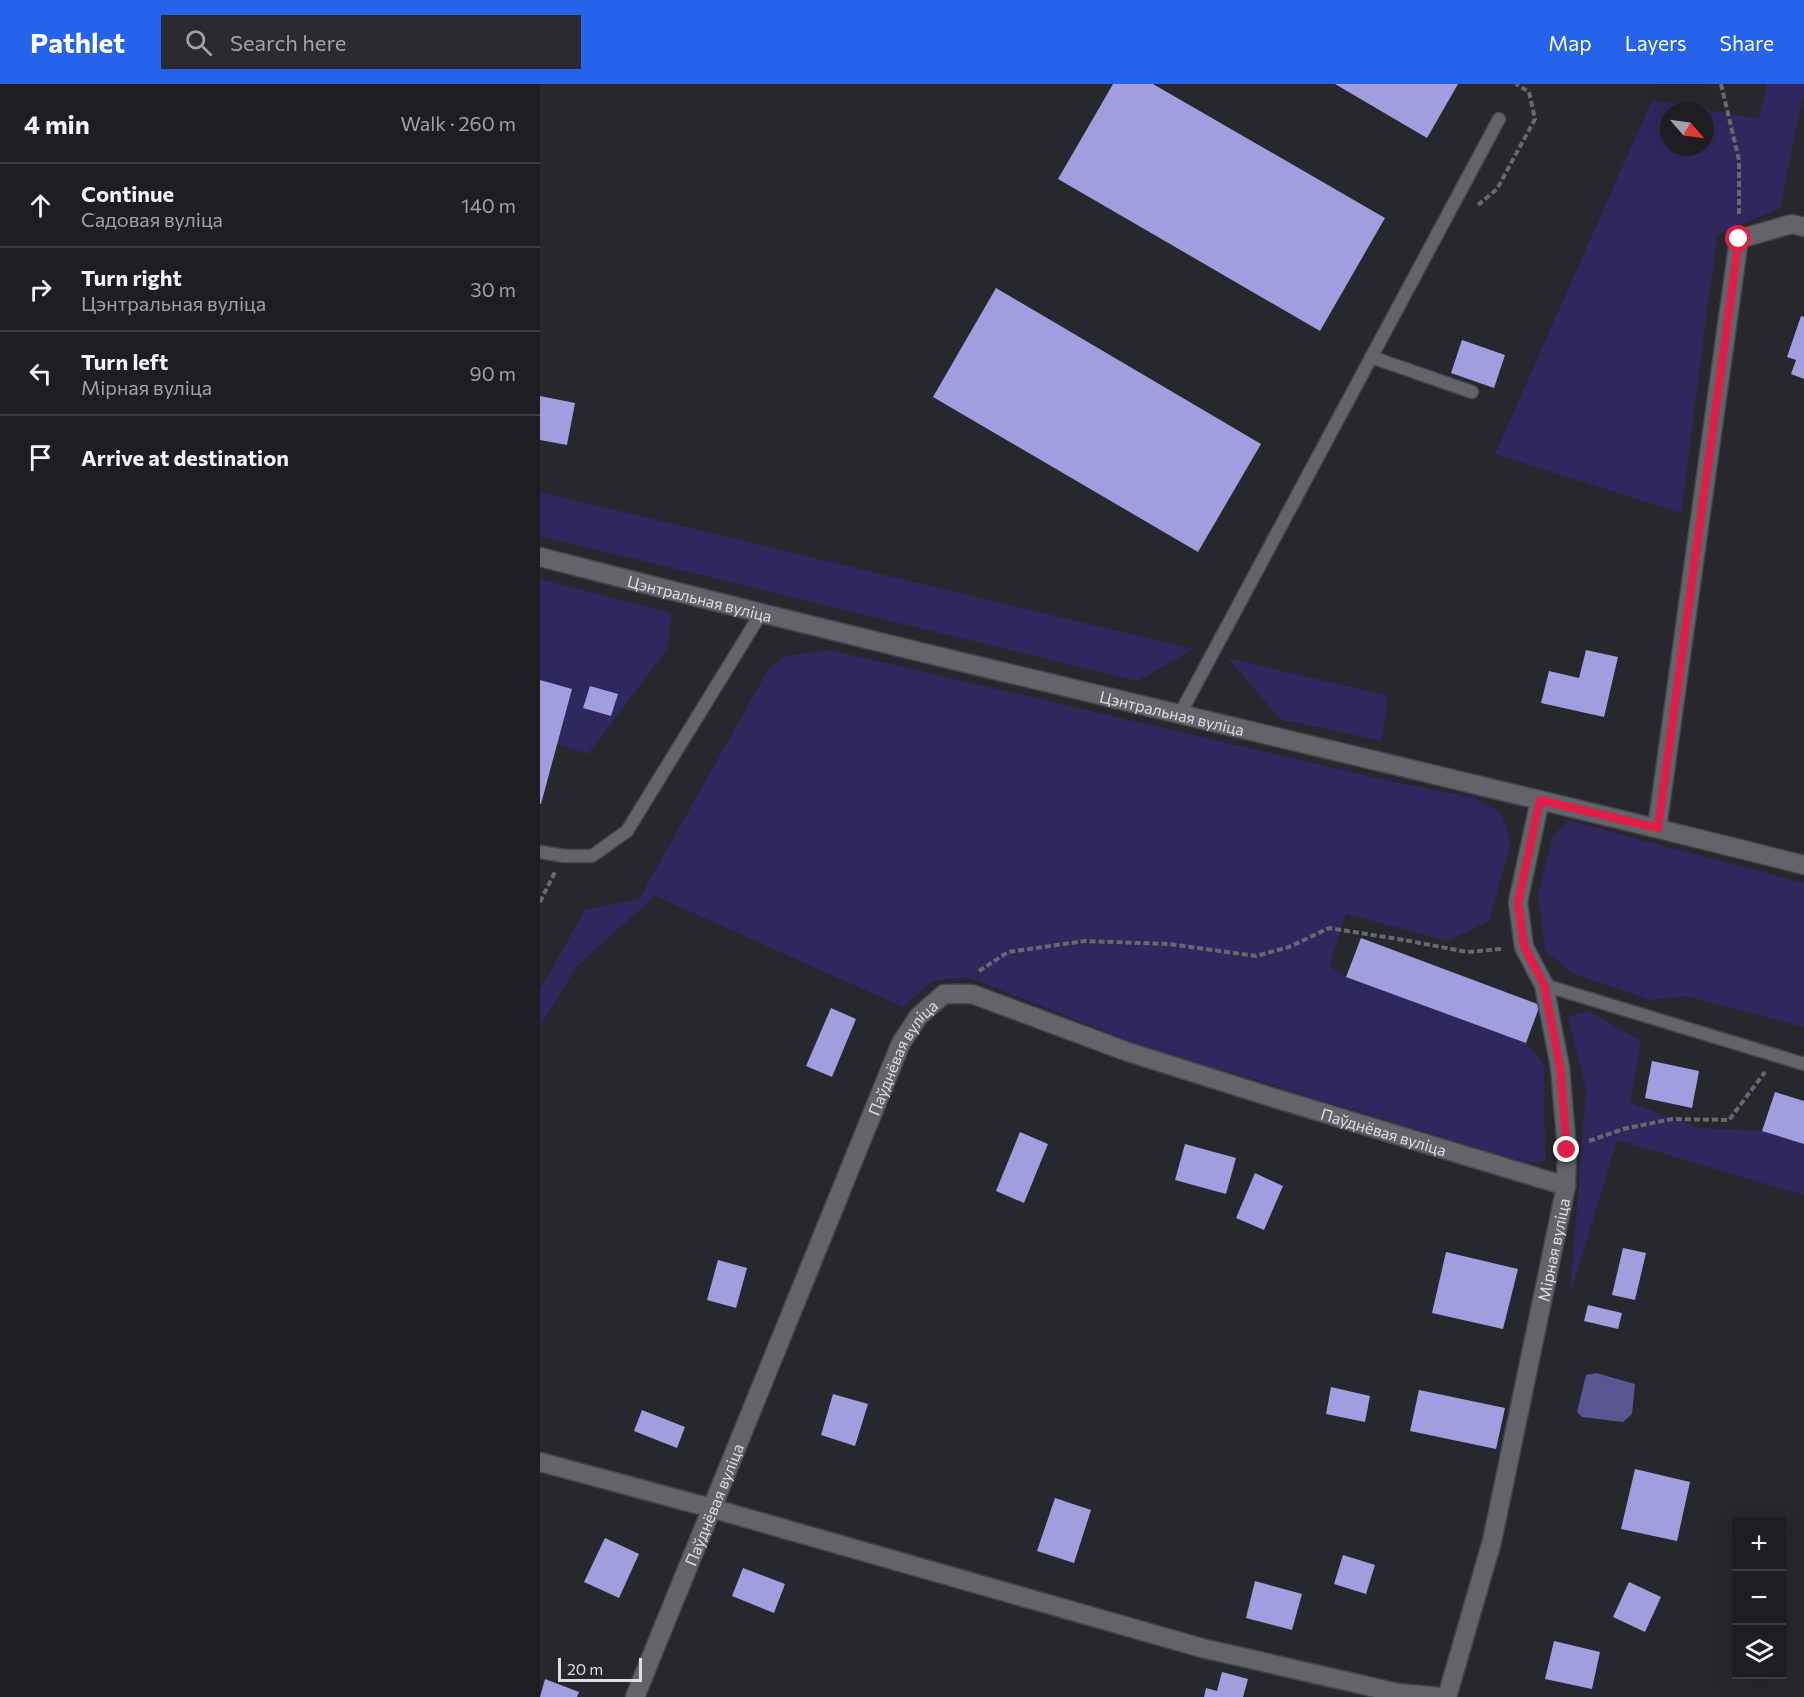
<!DOCTYPE html>
<html lang="en">
<head>
<meta charset="utf-8">
<style>
	:root { --surface:#1d1d22; --page:#2a2a2f; --text:#f1f3f6; --muted:#a0a2a5; --line:#3b3b40; --accent:#2563eb }
	body { margin:0; font-family:Commissioner,sans-serif; background:var(--page); color:var(--text) }
	.controls { position:absolute; right:18px; bottom:18px; display:grid; overflow:hidden; border-radius:0px; box-shadow:0 6px 24px #0002 }
	.controls button { width:54px; height:54px; display:grid; place-items:center; padding:0; border:0; border-bottom:2px solid var(--line); background:var(--surface); color:var(--text); font:30px sans-serif }
	.compass { position:absolute; left:1120px; top:18px; width:54px; height:54px; border-radius:50%; background:var(--surface); box-shadow:0 6px 24px #0002; rotate:118deg }
	.scale { position:absolute; left:18px; bottom:15px; width:84px; box-sizing:border-box; padding-left:6px; border:3px solid #dddde1; border-top:0; font-size:16px; line-height:21px; white-space:nowrap; color:#dddde1; -webkit-text-stroke:4px #27272e; paint-order:stroke }
	.stop { position:absolute; width:18px; height:18px; margin:-14px; border:4px solid #e11d48; border-radius:50%; background:#fff }
	.stop.end { background:#e11d48; border-color:#fff; box-shadow:0 2px 6px #0008 }
	.list { margin:0; padding:0; list-style:none }
	h2 { display:flex; justify-content:space-between; align-items:center; height:78px; margin:0; padding:0 24px; font-size:26px }
	h2 small { font-size:20px; font-weight:400; color:var(--muted) }
	.list li { display:grid; grid-template-columns:39px 1fr auto; gap:18px; align-items:center; box-sizing:border-box; height:84px; padding:0 24px; border-top:2px solid var(--line) }
	.list b { display:block; font-size:22px; white-space:nowrap }
	.list p { margin:0; font-size:20px; white-space:nowrap; color:var(--muted) }
	.list em { font-size:20px; font-style:normal; color:var(--muted) }
	.icon { flex:none; width:33px; height:33px; fill:none; stroke:currentColor; stroke-width:2; stroke-linecap:round; stroke-linejoin:round }
	.map { position:relative; flex:none; width:1264px; height:1613px; overflow:hidden }
	header { display:flex; align-items:center; gap:36px; box-sizing:border-box; height:84px; padding:0 30px; background:var(--accent); color:#fff }
	header strong { font-size:28px }
	nav { display:flex; gap:33px; margin-inline-start:auto; font-size:21px }
	.search { width:420px; height:54px; background:var(--page); display:flex; align-items:center; gap:15px; box-sizing:border-box; padding:0 21px; border-radius:0px; color:var(--muted); font-size:22px }
	main { display:flex }
	aside { flex:1; background:var(--surface) }
	.map>svg:first-child { display:block }
	.green { fill:#2f285f; fill-rule:evenodd }
	.water { fill:#5a5692 }
	.building { fill:#a09edf }
	.lines { fill:none; stroke-linecap:round; stroke-linejoin:round }
	.service-casing { stroke:#45454b; stroke-width:15 }
	.minor-casing { stroke:#45454b; stroke-width:21 }
	.tertiary-casing { stroke:#45454b; stroke-width:21 }
	.path { stroke:#68686e; stroke-width:4; stroke-dasharray:6 3; stroke-linecap:butt }
	.service { stroke:#63636a; stroke-width:12 }
	.minor { stroke:#63636a; stroke-width:18 }
	.tertiary { stroke:#63636a; stroke-width:18 }
	.route { stroke:#e11d48; stroke-width:8 }
	.labels { text-anchor:middle; dominant-baseline:central; stroke-width:6; stroke-linejoin:round; paint-order:stroke }
	.street-label { font-size:16px; fill:#dddde1; stroke:#27272e }
</style>
</head>
<body>
<header>
<strong>Pathlet</strong>
<div class="search"><svg class="icon" aria-label="search" viewBox="0 0 24 24"><circle cx="10" cy="10" r="6"/><path d="M15 15l6 6"/></svg>Search here</div>
<nav><a>Map</a><a>Layers</a><a>Share</a></nav>
</header>
<main>
<aside>
<h2>4 min<small>Walk · 260 m</small></h2>
<ul class="list">
<li><svg class="icon" aria-label="ahead" viewBox="0 0 24 24"><path d="M12 20V5M6 11l6-6 6 6"/></svg><div><b>Continue</b><p>Садовая вуліца</p></div><em>140 m</em></li>
<li><svg class="icon" aria-label="right" viewBox="0 0 24 24"><path d="M7 20v-9h11M14 6l5 5-5 5"/></svg><div><b>Turn right</b><p>Цэнтральная вуліца</p></div><em>30 m</em></li>
<li><svg class="icon" aria-label="left" viewBox="0 0 24 24"><path d="M17 20v-9H6M10 6l-5 5 5 5"/></svg><div><b>Turn left</b><p>Мірная вуліца</p></div><em>90 m</em></li>
<li><svg class="icon" aria-label="arrive" viewBox="0 0 24 24"><path d="M6 21V4h12l-3 4 3 4H6"/></svg><div><b>Arrive at destination</b></div></li>
</ul>
</aside>
<div class="map">
<svg width="1264" height="1613" viewBox="0 0 1264 1613">
	<rect width="100%" height="100%" fill="#27272e"/>
	<g class="green">
		<path d="M 1227,0 L 1264,0 L 1264,6 L 1240,124 L 1177,151 L 1141,429 L 955,370 L 1112,16 L 1219,35 ZM 1129,27 L 1165,27 L 1165,63 L 1129,63 Z"/>
		<polygon points="0,408 653,565 598,597 0,452"/>
		<polygon points="0,495 131,529 128,564 48,670 17,660 0,597"/>
		<polygon points="290,566 854,698 936,714 961,729 971,759 949,837 908,857 806,830 789,882 806,893 986,959 1004,980 1005,1077 986,1079 594,959 428,893 392,897 363,923 115,812 37,882 0,942 0,906 45,826 99,815 228,586 245,572"/>
		<polygon points="688,574 848,612 842,657 740,635"/>
		<polygon points="1029,737 1264,799 1264,943 1146,912 1110,916 1034,890 1005,867 998,812 1013,751"/>
		<polygon points="1048,927 1101,957 1090,1019 1159,1044 1222,1047 1264,1060 1264,1111 1077,1056 1030,1211 1046,1005 1028,933"/>
	</g>
	<polygon class="water" points="1056,1289 1095,1300 1092,1330 1083,1338 1042,1333 1037,1328 1046,1291"/>
	<g class="building">
		<polygon points="573,0 613,0 845,134 780,247 518,95"/>
		<polygon points="795,0 918,0 887,54"/>
		<polygon points="456,204 721,360 658,468 393,313"/>
		<polygon points="1261,232 1264,233 1264,295 1251,290 1256,276 1247,273"/>
		<polygon points="922,256 965,271 954,304 911,289"/>
		<polygon points="0,312 35,319 27,361 0,356"/>
		<polygon points="1046,566 1078,573 1064,633 1001,619 1009,587 1039,594"/>
		<polygon points="0,596 32,605 1,720 0,720"/>
		<polygon points="50,602 78,610 71,632 43,624"/>
		<polygon points="821,854 1000,921 986,959 806,893"/>
		<polygon points="291,924 316,935 292,993 266,982"/>
		<polygon points="1112,977 1159,987 1152,1024 1105,1014"/>
		<polygon points="1235,1008 1264,1017 1264,1060 1222,1047"/>
		<polygon points="480,1048 508,1060 484,1119 456,1107"/>
		<polygon points="645,1060 696,1074 686,1110 635,1096"/>
		<polygon points="715,1089 743,1102 724,1146 696,1134"/>
		<polygon points="1083,1164 1106,1169 1095,1216 1072,1211"/>
		<polygon points="906,1168 978,1185 963,1245 892,1229"/>
		<polygon points="178,1176 207,1184 196,1224 167,1216"/>
		<polygon points="1048,1221 1082,1229 1078,1245 1044,1237"/>
		<polygon points="791,1303 830,1312 825,1338 786,1330"/>
		<polygon points="879,1306 965,1324 956,1365 870,1347"/>
		<polygon points="293,1310 328,1320 315,1362 281,1351"/>
		<polygon points="102,1326 145,1343 137,1364 94,1347"/>
		<polygon points="1095,1385 1150,1398 1137,1457 1081,1445"/>
		<polygon points="515,1414 551,1426 534,1479 497,1467"/>
		<polygon points="65,1454 99,1470 79,1514 44,1498"/>
		<polygon points="803,1471 835,1481 826,1510 794,1500"/>
		<polygon points="203,1484 245,1500 234,1529 192,1512"/>
		<polygon points="715,1497 762,1510 752,1546 706,1534"/>
		<polygon points="1089,1498 1121,1513 1105,1548 1073,1533"/>
		<polygon points="1014,1557 1060,1568 1052,1605 1005,1595"/>
		<polygon points="682,1588 708,1595 703,1613 664,1613 666,1604 677,1607"/>
		<polygon points="5,1595 39,1608 37,1613 0,1613"/>
	</g>
	<g class="lines">
		<defs>
			<g id="service">
				<polyline points="831,273 932,308"/>
				<polyline points="640,630 959,35"/>
				<polyline points="0,768 24,772 52,772 87,747 220,531"/>
				<polyline points="1004,901 1264,980"/>
			</g>
			<g id="minor">
				<polyline points="1117,744 1199,155 1252,140 1264,143"/>
				<polyline points="0,1378 171,1424 662,1564 858,1609 902,1613"/>
				<path id="s1" d="M 95,1613 L 361,959 L 379,932 L 404,910 L 432,910 L 588,968 L 731,1013 L 1026,1102"/>
				<path id="s2" d="M 907,1613 L 952,1457 L 1026,1102 L 1027,1066 L 1020,983 L 1004,901 L 984,863 L 978,818 L 1000,716"/>
			</g>
			<g id="tertiary">
				<path id="s3" d="M 0,473 C 420,582 843,675 1264,781"/>
			</g>
		</defs>
		<use href="#service" class="service-casing"/>
		<use href="#minor" class="minor-casing"/>
		<use href="#tertiary" class="tertiary-casing"/>
		<g class="path">
			<polyline points="1181,0 1199,76 1199,132"/>
			<polyline points="938,121 957,105 995,35 989,8 976,0"/>
			<polyline points="0,818 15,788"/>
			<polyline points="439,887 468,868 545,857 629,860 716,872 749,863 789,844 870,857 927,868 962,865"/>
			<polyline points="1049,1057 1083,1045 1132,1035 1189,1036 1225,988"/>
		</g>
		<use href="#service" class="service"/>
		<use href="#minor" class="minor"/>
		<use href="#tertiary" class="tertiary"/>
	</g>
	<g class="lines">
		<polyline class="route" points="1027,1066 1020,983 1004,901 984,862 978,818 1000,716 1118,744 1199,155"/>
	</g>
	<g class="labels">
		<g class="street-label">
			<text stroke="none"><textPath href="#s3" startOffset="165">Цэнтральная вуліца</textPath></text>
			<text stroke="none"><textPath href="#s3" startOffset="651">Цэнтральная вуліца</textPath></text>
			<text stroke="none"><textPath href="#s1" startOffset="694">Паўднёвая вуліца</textPath></text>
			<text stroke="none"><textPath href="#s1" startOffset="1234">Паўднёвая вуліца</textPath></text>
			<text stroke="none"><textPath href="#s2" startOffset="460">Мірная вуліца</textPath></text>
			<text stroke="none"><textPath href="#s1" startOffset="208">Паўднёвая вуліца</textPath></text>
		</g>
	</g>
</svg>
<div class="controls">
<button>+</button>
<button>−</button>
<button><svg class="icon" aria-label="layers" viewBox="0 0 24 24"><path d="M12 4l9 5-9 5-9-5zM3 14l9 5 9-5"/></svg></button>
</div>
<svg class="compass" viewBox="-18 -18 36 36"><path d="M0-13l5 13h-10z" fill="#e53935"/><path d="M0 13l5-13h-10z" fill="#a0a2a5"/></svg>
<div class="scale">20 m</div>
<div class="stop" style="left:1199px;top:155px"></div>
<div class="stop end" style="left:1027px;top:1066px"></div>
</div>
</main>
</body>
</html>
